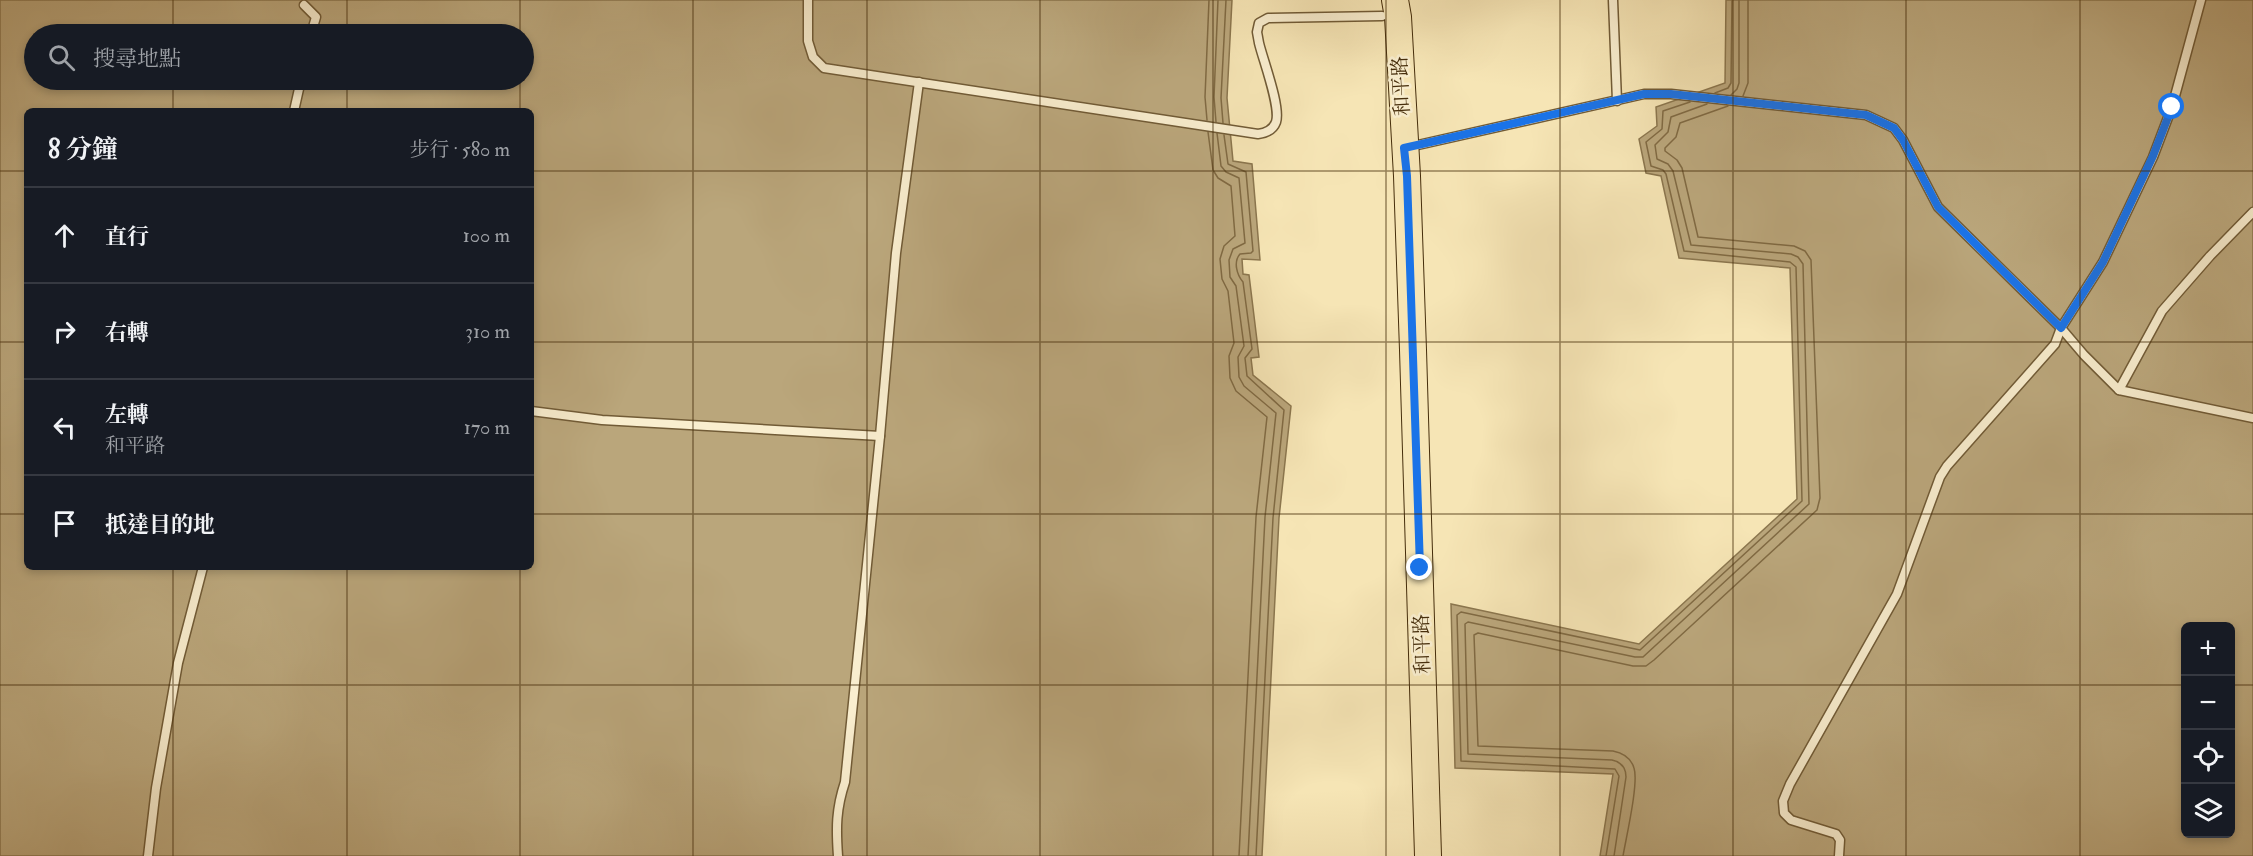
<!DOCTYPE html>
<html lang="zh-TW">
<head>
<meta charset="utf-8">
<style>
	:root { --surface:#171b24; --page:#242831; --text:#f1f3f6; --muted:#9ea1a6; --line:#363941 }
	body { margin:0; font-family:"IM FELL Double Pica","Noto Serif TC",serif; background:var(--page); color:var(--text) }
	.controls { position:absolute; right:18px; bottom:18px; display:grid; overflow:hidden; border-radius:9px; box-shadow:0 3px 9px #0003 }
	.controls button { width:54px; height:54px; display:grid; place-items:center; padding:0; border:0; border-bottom:2px solid var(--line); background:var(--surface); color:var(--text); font:30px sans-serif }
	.stop { position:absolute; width:18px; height:18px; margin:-14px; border:4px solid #1a73e8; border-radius:50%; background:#fff }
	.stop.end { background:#1a73e8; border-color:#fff; box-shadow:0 2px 6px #0008 }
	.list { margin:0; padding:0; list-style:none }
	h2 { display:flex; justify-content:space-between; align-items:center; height:78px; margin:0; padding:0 24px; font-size:26px }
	h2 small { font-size:20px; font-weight:400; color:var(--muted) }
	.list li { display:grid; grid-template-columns:39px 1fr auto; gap:18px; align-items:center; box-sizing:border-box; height:96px; padding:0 24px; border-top:2px solid var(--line) }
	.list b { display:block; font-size:22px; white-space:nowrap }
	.list p { margin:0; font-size:20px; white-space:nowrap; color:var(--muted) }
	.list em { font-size:20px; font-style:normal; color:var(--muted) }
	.icon { flex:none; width:33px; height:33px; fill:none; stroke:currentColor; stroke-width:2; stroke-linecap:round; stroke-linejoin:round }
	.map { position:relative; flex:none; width:2253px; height:856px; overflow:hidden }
	.search { position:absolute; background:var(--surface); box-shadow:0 3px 9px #0003; left:24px; top:24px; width:510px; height:66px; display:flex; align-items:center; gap:15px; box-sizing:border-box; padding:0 21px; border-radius:33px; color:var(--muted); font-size:22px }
	.panel { position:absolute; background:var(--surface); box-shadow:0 3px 9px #0003; left:24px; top:108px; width:510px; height:462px; border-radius:9px }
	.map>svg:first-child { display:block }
	.water { fill:#baa67b; stroke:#8b764e; stroke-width:1.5; fill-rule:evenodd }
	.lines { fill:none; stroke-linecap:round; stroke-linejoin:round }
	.shore { stroke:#806a43; stroke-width:1.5 }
	.lane-casing { stroke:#715b36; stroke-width:11 }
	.primary-casing { stroke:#452d0b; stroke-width:28 }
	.lane { stroke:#f9eecf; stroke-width:8 }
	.primary { stroke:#f6e5b5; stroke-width:26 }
	.route { stroke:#1a73e8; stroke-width:8 }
	.grid { fill:none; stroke:#452d0b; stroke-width:1.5; stroke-opacity:0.55 }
	.labels { text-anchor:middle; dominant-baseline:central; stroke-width:5; stroke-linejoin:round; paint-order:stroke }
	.street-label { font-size:20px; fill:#452d0b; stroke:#f9eecf }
</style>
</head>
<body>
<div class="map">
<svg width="2253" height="856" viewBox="0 0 2253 856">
	<rect width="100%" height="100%" fill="#f6e5b5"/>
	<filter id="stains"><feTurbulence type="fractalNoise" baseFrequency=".00333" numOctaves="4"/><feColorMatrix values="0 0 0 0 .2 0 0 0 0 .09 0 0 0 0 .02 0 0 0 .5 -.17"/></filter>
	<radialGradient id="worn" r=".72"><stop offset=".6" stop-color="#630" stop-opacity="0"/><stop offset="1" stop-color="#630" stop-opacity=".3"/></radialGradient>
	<g class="water">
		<path d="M 0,0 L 1232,0 L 1227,98 L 1233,161 L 1252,164 L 1260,260 L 1242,259 L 1243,274 L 1249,275 L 1259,357 L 1251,358 L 1253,375 L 1291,406 L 1279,518 L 1262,856 L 0,856 ZM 34,34 L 524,34 L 524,80 L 34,80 ZM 27,111 L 531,111 L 531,567 L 27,567 Z"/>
		<path d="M 1726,0 L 2253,0 L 2253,856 L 1600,856 L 1613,774 L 1455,768 L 1451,604 L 1639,644 L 1797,499 L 1790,268 L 1679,258 L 1661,176 L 1646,173 L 1639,139 L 1657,126 L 1656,107 L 1725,83 ZM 2186,626 L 2230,626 L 2230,834 L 2186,834 Z"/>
	</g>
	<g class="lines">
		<g class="shore">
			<polyline points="1715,93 1728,88 1731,83 1732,0"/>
			<polyline points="1731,95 1737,89 1739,83 1739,0"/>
			<polyline points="1743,96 1748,83 1748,0"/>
			<polyline points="1207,120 1205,97 1209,0"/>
			<polyline points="1216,122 1214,97 1218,0"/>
			<polyline points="1223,123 1221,98 1226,0"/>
			<polyline points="1208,132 1213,170 1218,178 1231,186 1235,236 1224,246 1220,259 1222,279 1228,291 1234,343 1229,356 1230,378 1236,391 1267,417 1256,517 1239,856"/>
			<polyline points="1217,133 1221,166 1226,172 1239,178 1245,243 1233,249 1229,260 1230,277 1236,286 1244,346 1238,357 1239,377 1244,386 1276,413 1265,517 1248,856"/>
			<path d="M 1224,135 L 1228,164 L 1246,172 L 1253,251 L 1251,253 L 1240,254 C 1233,262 1237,275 1243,282 L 1252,349 L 1245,358 L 1247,376 L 1284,410 L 1273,518 L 1256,856"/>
			<polyline points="1606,856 1619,776 1615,769 1461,761 1457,615 1461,612 1640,650 1802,501 1796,267 1790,262 1684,251 1666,174 1663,170 1651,166 1646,142 1662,129 1663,111 1690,102"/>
			<path d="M 1614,856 L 1626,777 C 1626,767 1621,762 1612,760 L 1468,754 L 1465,624 L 1468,622 L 1635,657 L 1643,657 L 1809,504 L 1803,264 L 1798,257 L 1791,254 L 1691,245 L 1673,171 L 1668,164 L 1657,159 L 1655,145 L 1668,132 L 1671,117 L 1707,104"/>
			<path d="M 1623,856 C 1626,838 1639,783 1634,768 C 1631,758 1623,753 1613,751 L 1478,746 L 1474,635 L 1478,633 L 1633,666 L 1646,666 L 1654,660 L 1817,510 L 1820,498 L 1811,260 L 1805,251 L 1794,246 L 1698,237 L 1682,168 L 1677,160 L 1665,151 L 1665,148 L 1676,137 L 1680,123 L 1728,106"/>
		</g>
		<defs>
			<g id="lane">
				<path d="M 808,0 L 808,41 L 813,57 L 824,68 L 1258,134 C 1266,133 1273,130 1276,122 C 1281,107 1263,60 1259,43 L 1257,32 L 1259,23 L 1268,18 L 1382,16"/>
				<polyline points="1613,0 1617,101"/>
				<polyline points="304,5 316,17 311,34"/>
				<polyline points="294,111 301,80"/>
				<polyline points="1409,147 1644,94 1671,94 1866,115 1894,128 1903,140 1938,207 2061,328 2084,355 2119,390 2253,418"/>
				<polyline points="2119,390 2162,311 2210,256 2253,212"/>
				<polyline points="531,411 602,420 880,436"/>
				<polyline points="148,856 156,788 178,663 203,567"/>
				<path d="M 838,856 C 836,828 836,809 845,782 L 880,436 L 896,253 L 919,82"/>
				<polyline points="1839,856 1840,840 1836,834 1791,820 1784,813 1783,801 1790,784 1897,594 1940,477 1947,466 2055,344 2061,328 2103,262 2153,157 2172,107 2201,0"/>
			</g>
			<polyline id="primary" points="1395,0 1398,17 1407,176 1413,350 1428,856"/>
		</defs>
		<use href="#lane" class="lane-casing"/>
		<use href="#primary" class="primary-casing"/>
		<use href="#lane" class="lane"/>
		<use href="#primary" class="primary"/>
	</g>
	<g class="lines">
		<polyline class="route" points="1420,568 1407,176 1404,148 1644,94 1671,94 1866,115 1894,128 1903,140 1938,207 2061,328 2103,262 2153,156 2172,107"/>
	</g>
	<path class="grid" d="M 173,0 L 173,34M 347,0 L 347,34M 520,0 L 520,34M 693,0 L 693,856M 867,0 L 867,856M 1040,0 L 1040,856M 1213,0 L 1213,856M 1386,0 L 1386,856M 1560,0 L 1560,856M 1733,0 L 1733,856M 1906,0 L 1906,856M 2080,0 L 2080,856M 173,80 L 173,111M 347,80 L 347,111M 520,80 L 520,111M 0,171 L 27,171M 531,171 L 2253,171M 0,342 L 27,342M 531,342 L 2253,342M 0,514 L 27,514M 531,514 L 2253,514M 173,567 L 173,856M 347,567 L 347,856M 520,567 L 520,856M 0,685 L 2186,685M 2230,685 L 2253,685"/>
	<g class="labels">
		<g class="street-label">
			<text transform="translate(1401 86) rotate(-93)">和平路</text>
			<text transform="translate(1422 644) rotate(-92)">和平路</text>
		</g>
	</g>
	<rect width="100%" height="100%" filter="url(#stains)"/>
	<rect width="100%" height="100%" fill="url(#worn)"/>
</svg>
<div class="controls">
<button>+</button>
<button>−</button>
<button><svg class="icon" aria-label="locate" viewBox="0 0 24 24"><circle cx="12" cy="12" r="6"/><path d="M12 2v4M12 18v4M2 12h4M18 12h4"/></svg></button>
<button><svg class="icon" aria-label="layers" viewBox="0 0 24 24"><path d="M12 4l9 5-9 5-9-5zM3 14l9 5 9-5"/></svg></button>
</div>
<div class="stop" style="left:2172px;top:107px"></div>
<div class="stop end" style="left:1420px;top:568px"></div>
<div class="search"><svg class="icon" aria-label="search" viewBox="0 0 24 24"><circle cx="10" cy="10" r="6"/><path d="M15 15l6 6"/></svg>搜尋地點</div>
<section class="panel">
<h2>8 分鐘<small>步行 · 580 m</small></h2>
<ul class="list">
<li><svg class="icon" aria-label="ahead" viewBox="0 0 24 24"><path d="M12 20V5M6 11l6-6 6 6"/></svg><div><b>直行</b></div><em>100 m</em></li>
<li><svg class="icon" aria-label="right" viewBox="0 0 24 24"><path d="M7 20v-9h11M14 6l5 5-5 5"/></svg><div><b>右轉</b></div><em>310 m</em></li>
<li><svg class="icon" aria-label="left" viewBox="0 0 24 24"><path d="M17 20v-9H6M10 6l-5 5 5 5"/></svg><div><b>左轉</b><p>和平路</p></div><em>170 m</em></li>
<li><svg class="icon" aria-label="arrive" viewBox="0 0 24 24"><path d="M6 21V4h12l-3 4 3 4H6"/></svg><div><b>抵達目的地</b></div></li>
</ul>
</section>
</div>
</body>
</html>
